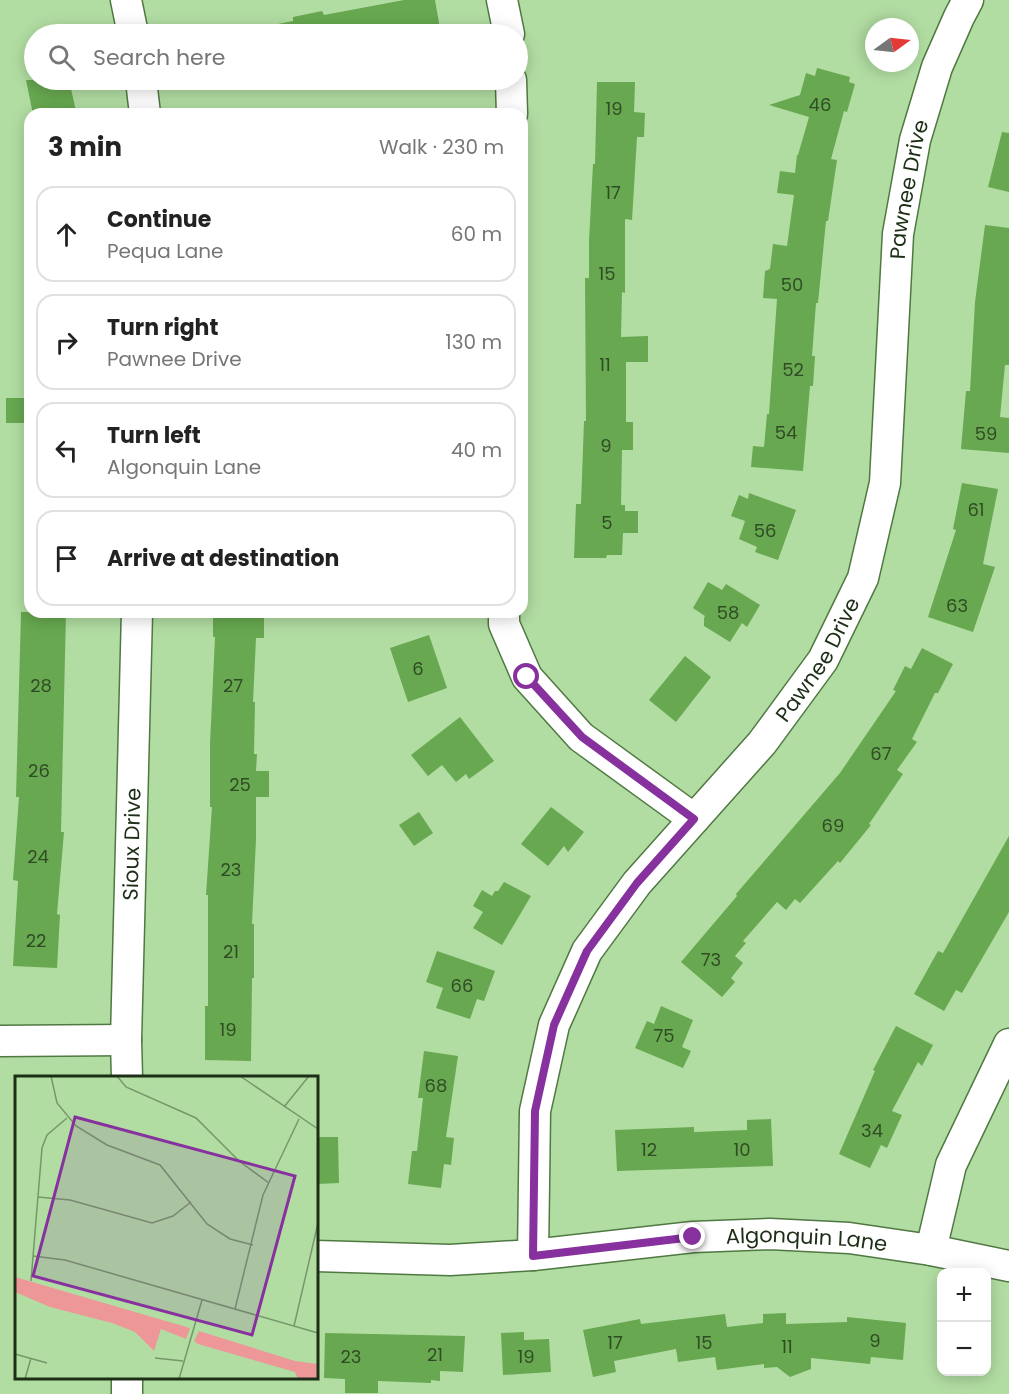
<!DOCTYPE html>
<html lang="en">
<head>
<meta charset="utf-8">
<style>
	:root { --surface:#fff; --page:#f6f6f6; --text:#222; --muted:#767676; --line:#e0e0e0 }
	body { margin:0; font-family:Poppins,sans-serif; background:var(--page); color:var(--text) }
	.controls { position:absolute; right:18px; bottom:18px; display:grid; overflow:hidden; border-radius:12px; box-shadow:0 3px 15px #0003 }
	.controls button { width:54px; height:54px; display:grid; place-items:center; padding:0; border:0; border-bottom:2px solid var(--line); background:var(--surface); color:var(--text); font:30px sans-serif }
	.compass { position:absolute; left:865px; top:18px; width:54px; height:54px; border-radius:50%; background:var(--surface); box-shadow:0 3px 15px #0003; rotate:75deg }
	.stop { position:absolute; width:18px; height:18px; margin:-14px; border:4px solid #87319f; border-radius:50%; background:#fff }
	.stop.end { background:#87319f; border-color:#fff; box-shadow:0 2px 6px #0008 }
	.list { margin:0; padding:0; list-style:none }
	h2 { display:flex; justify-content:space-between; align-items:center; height:78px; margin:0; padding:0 24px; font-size:26px }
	h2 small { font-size:20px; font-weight:400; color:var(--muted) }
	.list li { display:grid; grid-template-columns:39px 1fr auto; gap:18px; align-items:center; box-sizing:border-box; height:96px; margin:0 12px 12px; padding:0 12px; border:2px solid var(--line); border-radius:18px }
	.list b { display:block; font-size:22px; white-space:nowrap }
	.list p { margin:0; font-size:20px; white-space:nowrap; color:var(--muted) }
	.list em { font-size:20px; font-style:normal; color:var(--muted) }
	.icon { flex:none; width:33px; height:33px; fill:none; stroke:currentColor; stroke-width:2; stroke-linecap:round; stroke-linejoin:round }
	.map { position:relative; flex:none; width:1009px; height:1394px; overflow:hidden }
	.search { position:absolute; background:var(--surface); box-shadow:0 3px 15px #0003; left:24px; top:24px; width:504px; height:66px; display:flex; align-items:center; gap:15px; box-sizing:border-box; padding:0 21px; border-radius:33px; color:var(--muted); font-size:22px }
	.panel { position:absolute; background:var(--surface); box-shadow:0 3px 15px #0003; left:24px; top:108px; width:504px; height:510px; border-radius:18px }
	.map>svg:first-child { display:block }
	.building { fill:#67a850 }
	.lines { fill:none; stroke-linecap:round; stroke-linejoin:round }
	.minor-casing { stroke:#507842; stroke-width:33 }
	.minor { stroke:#fff; stroke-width:30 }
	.route { stroke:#87319f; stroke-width:8 }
	.labels { text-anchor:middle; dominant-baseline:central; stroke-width:4.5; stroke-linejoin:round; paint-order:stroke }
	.number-label { font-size:18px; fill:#304c25 }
	.street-label { font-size:21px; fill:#1d2e17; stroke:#b1dda2 }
	.inset-road { fill:none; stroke:#76976a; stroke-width:1.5 }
	.view { fill:#87319f; fill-opacity:0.15; stroke:#87319f; stroke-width:3 }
	.inset-edge { fill:none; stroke:#1d2e17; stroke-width:3 }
</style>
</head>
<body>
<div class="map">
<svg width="1009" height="1394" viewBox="0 0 1009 1394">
	<rect width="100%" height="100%" fill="#b1dda2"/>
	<g class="building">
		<polygon points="404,0 435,0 441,34 274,34 273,25 293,21 293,17 322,11 324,15"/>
		<polygon points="817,68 850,77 849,82 855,84 847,112 844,111 831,159 837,160 828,221 826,221 818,303 816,303 812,356 815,356 813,386 810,386 803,471 751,467 753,446 764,447 767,414 769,414 777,299 763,298 765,271 770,269 773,244 787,246 794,195 777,193 780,171 795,173 797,155 798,155 809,117 769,105 800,95 806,73 815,76"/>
		<polygon points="26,80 69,80 76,111 61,114 33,114"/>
		<polygon points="597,82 635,82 634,112 645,113 644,137 637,137 632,220 625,219 625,293 622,292 621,337 648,336 648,362 626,362 626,422 633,422 633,450 622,450 621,505 625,505 625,511 638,511 638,533 623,533 622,555 607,555 606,558 574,558 576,504 581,504 584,421 586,421 585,278 589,278 589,241 593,164 595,164"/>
		<polygon points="1002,132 1009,133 1009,192 988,187"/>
		<polygon points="985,225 1009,228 1009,365 1005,365 1000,417 1009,418 1009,453 961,449 966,391 970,391 975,302"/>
		<rect x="6" y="398" width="24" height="25"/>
		<polygon points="962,483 998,489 983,564 995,567 973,632 928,617 956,530 953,529"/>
		<polygon points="749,493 796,510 778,560 755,552 757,547 739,539 745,521 731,516 739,495 748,499"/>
		<polygon points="708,582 722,590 726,584 760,605 747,627 742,623 730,642 704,626 704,618 705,616 693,608"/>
		<polygon points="21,612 66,612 61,832 64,832 57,914 60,915 57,968 13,966 18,881 13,880 19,797 16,797"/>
		<polygon points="213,612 264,612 264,638 256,638 253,702 255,702 254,754 257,754 256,771 269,771 269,797 256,797 256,839 252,924 254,924 254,978 252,978 251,1061 205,1060 205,1006 208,1006 208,895 206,895 212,807 210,807 210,744 215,637 213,637"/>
		<polygon points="429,635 447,688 408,702 390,648"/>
		<polygon points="922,648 953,664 938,693 935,693 912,739 917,742 897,770 903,774 869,824 871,825 840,863 838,861 800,903 795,899 786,910 777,902 743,941 746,943 735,956 743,963 731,978 735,982 722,997 681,962 737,896 736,894 840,773 896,691 893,690 905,666 911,669"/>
		<polygon points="685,656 711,677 676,722 649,700"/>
		<polygon points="460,717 494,761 469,779 466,774 456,782 442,765 428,776 411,755"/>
		<polygon points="551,807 584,832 568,852 564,846 548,866 521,844"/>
		<polygon points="419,812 433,833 414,846 399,825"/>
		<polygon points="1009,836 1009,912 962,993 956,990 944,1011 914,994 938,951 943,953"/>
		<polygon points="504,882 531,896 502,945 473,928 483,912 473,906 482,890 492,896 495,891 498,891"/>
		<polygon points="437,951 495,971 484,1001 477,999 470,1019 436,1008 443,988 426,982"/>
		<polygon points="661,1006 693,1020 682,1047 691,1051 683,1068 635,1048 647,1021 654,1024"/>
		<polygon points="896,1026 933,1045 922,1066 918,1062 892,1111 902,1115 887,1148 881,1145 870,1168 839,1154 875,1071 873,1070"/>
		<polygon points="424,1051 458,1056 446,1137 454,1138 451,1165 444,1164 441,1188 408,1184 412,1151 417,1151 423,1098 418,1098"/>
		<polygon points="771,1119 773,1166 617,1171 615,1130 694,1127 694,1132 747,1130 747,1120"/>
		<polygon points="316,1137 338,1137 339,1183 316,1184"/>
		<polygon points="786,1313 786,1324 847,1322 847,1317 906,1323 903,1360 871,1357 870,1364 811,1358 811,1369 790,1377 777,1367 764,1368 764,1364 717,1370 715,1357 678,1362 676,1349 614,1361 616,1372 593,1377 583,1330 640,1319 641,1324 725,1314 727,1327 763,1323 763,1314"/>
		<polygon points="524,1332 524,1340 549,1339 551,1372 503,1375 501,1333"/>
		<polygon points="325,1333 465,1336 463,1372 440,1371 440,1381 431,1380 431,1383 378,1381 378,1393 345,1393 345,1379 324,1378"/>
	</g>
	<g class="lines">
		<defs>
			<g id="minor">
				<polyline points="126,0 133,34"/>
				<polyline points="502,0 509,34"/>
				<polyline points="141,80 145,114"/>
				<polyline points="511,80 512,114"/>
				<polyline points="504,612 504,624 527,677 581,737 694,819"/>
				<polyline points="0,1041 126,1040"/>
				<path id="s1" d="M 127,1078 L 126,1040 L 137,612"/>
				<polyline points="931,1250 951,1165 1009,1044"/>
				<path id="s2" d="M 533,1255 L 535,1111 L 554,1025 L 587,951 L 637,883 L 762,743 L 823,660 L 863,578 L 885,483 L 898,234 L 915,140 L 937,67 L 959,17 L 968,0"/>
				<path id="s3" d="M 316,1256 L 450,1260 L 533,1255 L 693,1237 L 770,1234 L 849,1238 L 931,1250 L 1009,1266"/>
				<polyline points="127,1394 127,1378"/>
			</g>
		</defs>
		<use href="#minor" class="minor-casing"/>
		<use href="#minor" class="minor"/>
	</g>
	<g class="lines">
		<polyline class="route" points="527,677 582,737 694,819 637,883 587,951 554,1025 535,1111 533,1256 693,1237"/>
	</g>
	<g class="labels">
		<g class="number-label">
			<text x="820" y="104">46</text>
			<text x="614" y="108">19</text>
			<text x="613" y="192">17</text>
			<text x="607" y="273">15</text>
			<text x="792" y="284">50</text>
			<text x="605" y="364">11</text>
			<text x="793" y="369">52</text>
			<text x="786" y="432">54</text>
			<text x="986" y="433">59</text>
			<text x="606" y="445">9</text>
			<text x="976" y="509">61</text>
			<text x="607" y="522">5</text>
			<text x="765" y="530">56</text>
			<text x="957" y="605">63</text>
			<text x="728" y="612">58</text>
			<text x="418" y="668">6</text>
			<text x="41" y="685">28</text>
			<text x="233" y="685">27</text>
			<text x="881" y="753">67</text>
			<text x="39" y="770">26</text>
			<text x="240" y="784">25</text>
			<text x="833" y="825">69</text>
			<text x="38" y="856">24</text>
			<text x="231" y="869">23</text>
			<text x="36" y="940">22</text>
			<text x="231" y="951">21</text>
			<text x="711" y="959">73</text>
			<text x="462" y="985">66</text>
			<text x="228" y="1029">19</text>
			<text x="664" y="1035">75</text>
			<text x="436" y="1085">68</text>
			<text x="872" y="1130">34</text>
			<text x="649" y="1149">12</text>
			<text x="742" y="1149">10</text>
			<text x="875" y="1340">9</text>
			<text x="615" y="1342">17</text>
			<text x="704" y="1342">15</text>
			<text x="787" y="1346">11</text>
			<text x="435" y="1354">21</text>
			<text x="351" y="1356">23</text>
			<text x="526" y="1356">19</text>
		</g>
		<g class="street-label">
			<text stroke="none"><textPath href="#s2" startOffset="1172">Pawnee Drive</textPath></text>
			<text stroke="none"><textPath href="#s2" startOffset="686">Pawnee Drive</textPath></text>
			<text stroke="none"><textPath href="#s1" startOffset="234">Sioux Drive</textPath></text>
			<text stroke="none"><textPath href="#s3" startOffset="492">Algonquin Lane</textPath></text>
		</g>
	</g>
	<g transform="translate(15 1076)">
		<rect width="303" height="303" fill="#b1dda2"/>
		<path d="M 0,201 L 175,252 L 171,263 L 146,253 L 139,275 L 120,256 L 97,247 L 35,231 L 0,216 ZM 184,255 L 280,285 L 303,288 L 303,303 L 283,303 L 280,296 L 183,268 L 179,265 Z" fill="#ed9799"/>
		<path class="inset-road" d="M 36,0 L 42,27 L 61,50 L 92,69 L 145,89 L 192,148 L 215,163 L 238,169M 102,0 L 111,11 L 181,42 L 224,85 L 254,107M 225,0 L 303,53M 269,31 L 294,0M 23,121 L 55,124 L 137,147 L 158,140 L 176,126M 18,180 L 50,184 L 303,257M 16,205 L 27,72 L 32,59 L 52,42M 220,233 L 248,119 L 284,43M 279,250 L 303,147M 0,278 L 32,287M 140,282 L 168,285M 10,303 L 16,282M 164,303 L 187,224"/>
		<path class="view" d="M 60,41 L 280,100 L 237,259 L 18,200 Z"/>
		<rect width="303" height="303" class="inset-edge"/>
	</g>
</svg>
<div class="controls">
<button>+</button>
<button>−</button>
</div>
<svg class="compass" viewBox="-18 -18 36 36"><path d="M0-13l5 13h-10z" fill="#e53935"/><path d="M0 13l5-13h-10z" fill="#767676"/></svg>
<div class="stop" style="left:527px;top:677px"></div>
<div class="stop end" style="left:693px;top:1237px"></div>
<div class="search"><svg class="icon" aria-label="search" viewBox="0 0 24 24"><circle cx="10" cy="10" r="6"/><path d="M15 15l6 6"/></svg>Search here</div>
<section class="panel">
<h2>3 min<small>Walk · 230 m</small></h2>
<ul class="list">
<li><svg class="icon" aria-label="ahead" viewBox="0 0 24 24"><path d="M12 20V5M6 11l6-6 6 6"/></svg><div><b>Continue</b><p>Pequa Lane</p></div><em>60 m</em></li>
<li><svg class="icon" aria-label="right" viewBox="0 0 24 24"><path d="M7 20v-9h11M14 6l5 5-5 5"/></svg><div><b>Turn right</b><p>Pawnee Drive</p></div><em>130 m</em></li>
<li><svg class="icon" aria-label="left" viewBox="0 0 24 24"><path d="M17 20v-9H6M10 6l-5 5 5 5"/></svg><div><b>Turn left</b><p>Algonquin Lane</p></div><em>40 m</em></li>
<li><svg class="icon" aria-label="arrive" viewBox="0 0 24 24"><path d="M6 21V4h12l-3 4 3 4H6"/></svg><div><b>Arrive at destination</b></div></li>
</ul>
</section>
</div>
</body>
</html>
